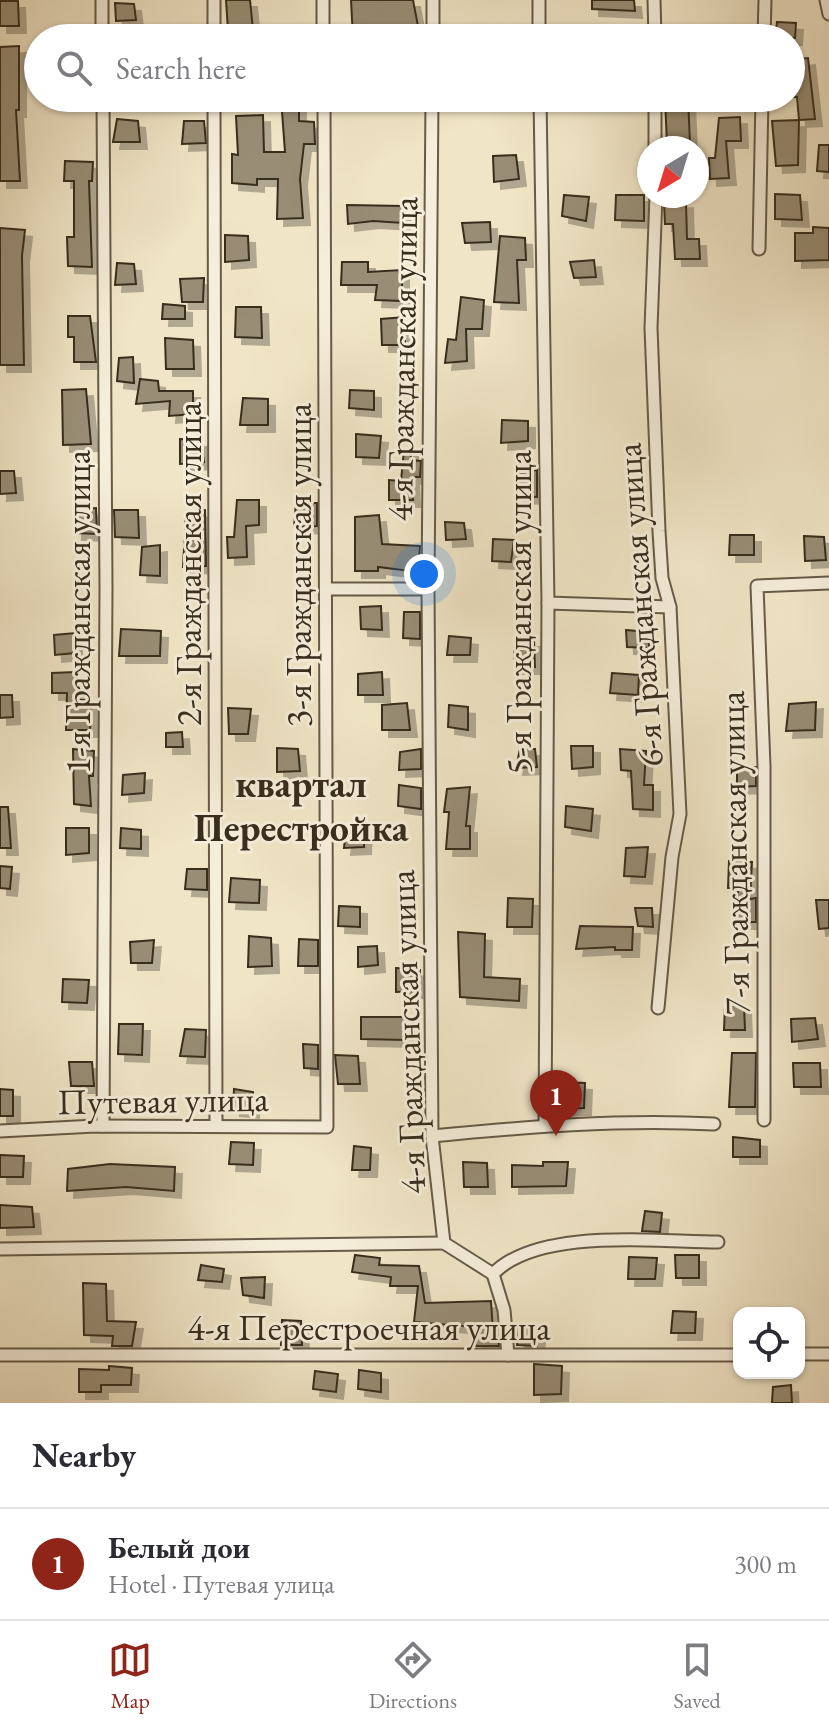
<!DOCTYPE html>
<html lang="en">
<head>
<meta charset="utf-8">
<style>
	:root { --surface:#fff; --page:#f2f2f3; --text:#2b2b33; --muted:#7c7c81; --line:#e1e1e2; --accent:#8f2418 }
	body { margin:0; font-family:"EB Garamond",serif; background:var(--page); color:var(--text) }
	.controls { position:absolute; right:24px; bottom:24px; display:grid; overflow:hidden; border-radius:16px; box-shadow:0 2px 6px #0004 }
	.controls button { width:72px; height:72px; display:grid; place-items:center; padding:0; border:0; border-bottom:2px solid var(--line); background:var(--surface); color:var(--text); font:40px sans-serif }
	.compass { position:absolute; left:637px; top:136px; width:72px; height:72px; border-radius:50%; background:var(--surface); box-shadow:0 2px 6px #0004; rotate:218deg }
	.you { position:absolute; left:424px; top:574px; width:28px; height:28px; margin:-20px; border:6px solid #fff; border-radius:50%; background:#1a73e8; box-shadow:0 0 0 12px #1a73e833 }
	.badge { display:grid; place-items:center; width:52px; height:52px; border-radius:50%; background:var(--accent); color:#fff; font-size:26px; font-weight:700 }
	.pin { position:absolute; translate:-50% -66px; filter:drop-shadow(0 2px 4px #0008) }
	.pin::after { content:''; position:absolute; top:42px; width:28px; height:24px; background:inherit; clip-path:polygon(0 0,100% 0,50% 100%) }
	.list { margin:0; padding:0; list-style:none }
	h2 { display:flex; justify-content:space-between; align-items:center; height:104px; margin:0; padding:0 32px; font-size:34px }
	h2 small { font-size:26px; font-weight:400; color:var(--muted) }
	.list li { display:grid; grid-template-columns:52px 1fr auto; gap:24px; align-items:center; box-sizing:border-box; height:112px; padding:0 32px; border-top:2px solid var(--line) }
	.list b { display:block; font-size:30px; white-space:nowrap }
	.list p { margin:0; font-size:26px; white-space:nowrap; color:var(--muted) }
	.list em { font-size:26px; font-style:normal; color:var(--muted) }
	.icon { flex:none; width:44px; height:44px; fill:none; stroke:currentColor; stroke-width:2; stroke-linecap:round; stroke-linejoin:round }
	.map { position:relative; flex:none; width:829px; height:1403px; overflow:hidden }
	.search { position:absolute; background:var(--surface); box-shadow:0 2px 6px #0004; left:24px; right:24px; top:24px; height:88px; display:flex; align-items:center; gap:20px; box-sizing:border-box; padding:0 28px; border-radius:44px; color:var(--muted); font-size:30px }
	.sheet { height:216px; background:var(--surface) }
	nav { display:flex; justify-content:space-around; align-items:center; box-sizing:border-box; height:112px; border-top:2px solid var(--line); background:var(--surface); font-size:22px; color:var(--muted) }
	nav a { display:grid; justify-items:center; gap:4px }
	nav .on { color:var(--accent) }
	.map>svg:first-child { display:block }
	.building { fill:#988d75; stroke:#382d1d; stroke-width:2; filter:url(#shadow) }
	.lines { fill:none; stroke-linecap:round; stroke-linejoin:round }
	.minor-casing { stroke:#665b47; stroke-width:15 }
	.minor { stroke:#f5eeda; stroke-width:11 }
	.labels { text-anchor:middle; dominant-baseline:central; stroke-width:6; stroke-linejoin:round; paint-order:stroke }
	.street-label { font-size:36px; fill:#382d1d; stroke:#f5eeda }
	.neighbourhood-label { font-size:38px; font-weight:bold; fill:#382d1d; stroke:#f5eeda }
</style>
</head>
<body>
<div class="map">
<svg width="829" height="1403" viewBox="0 0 829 1403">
	<defs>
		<filter id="shadow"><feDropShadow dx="7" dy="7" stdDeviation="0" flood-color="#0004"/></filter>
	</defs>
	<rect width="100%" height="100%" fill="#f0e5c6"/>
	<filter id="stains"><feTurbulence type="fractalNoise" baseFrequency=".0025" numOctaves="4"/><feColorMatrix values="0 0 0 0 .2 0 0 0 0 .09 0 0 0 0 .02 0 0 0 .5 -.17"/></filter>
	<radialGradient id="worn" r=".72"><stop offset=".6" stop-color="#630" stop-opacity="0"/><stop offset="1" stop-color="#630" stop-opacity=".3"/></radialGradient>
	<g class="building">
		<polygon points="226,0 250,0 253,30 228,30"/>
		<polygon points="351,0 413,0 418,26 369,26 370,38 353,38"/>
		<polygon points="592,0 634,0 635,11 592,9"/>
		<polygon points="0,1 18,1 19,26 0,26"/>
		<polygon points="115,3 134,4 136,20 116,21"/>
		<polygon points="777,22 796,23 795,38 775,38"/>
		<polygon points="52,28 83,30 82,38 52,38"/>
		<polygon points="19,46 19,110 16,110 20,181 0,181 0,47"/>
		<polygon points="808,58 815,119 799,120 797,97 791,97 791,60"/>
		<polygon points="281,98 299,98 299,121 314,122 315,144 304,144 300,179 303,218 277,219 278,179 257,179 257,185 232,183 232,154 238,155 236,116 263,115 264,152 285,152"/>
		<polygon points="665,98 688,98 690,143 667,144"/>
		<polygon points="740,117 741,141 726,141 729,178 710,179 709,158 715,158 719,118"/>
		<polygon points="117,119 138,121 140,142 113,142"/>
		<polygon points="799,120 798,165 776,166 772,121"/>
		<polygon points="184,121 204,121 206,143 182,144"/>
		<polygon points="819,145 829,145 829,172 817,171"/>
		<polygon points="516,155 519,179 494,182 493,156"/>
		<polygon points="65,161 93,162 92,181 89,181 92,267 68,266 67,237 74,237 74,181 64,181"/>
		<polygon points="775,194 800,195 802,220 775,219"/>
		<polygon points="564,195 589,197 586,221 562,216"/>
		<polygon points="616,195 644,195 644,221 615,220"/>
		<polygon points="686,201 687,239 699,239 700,259 675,259 673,224 665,224 664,203"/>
		<polygon points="347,205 404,206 403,223 373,221 348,224"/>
		<polygon points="490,222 491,242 465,243 462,223"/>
		<polygon points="813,227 829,228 829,260 795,261 795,233 813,233"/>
		<polygon points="0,228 25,230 22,256 24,365 0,365"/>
		<polygon points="225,235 248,236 249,260 225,262"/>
		<polygon points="500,236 525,238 526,260 517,260 519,303 494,302"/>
		<polygon points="594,260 596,277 574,278 570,262"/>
		<polygon points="342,262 368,262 368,272 402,270 402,301 375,300 377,285 341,285"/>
		<polygon points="117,263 134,264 136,284 115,285"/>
		<polygon points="204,278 203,302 182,302 180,279"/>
		<polygon points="461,297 484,300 482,329 466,329 467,361 445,363 448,339 456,340"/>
		<polygon points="163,304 185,306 185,319 162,319"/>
		<polygon points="236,307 261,307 262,338 235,337"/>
		<polygon points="68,316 90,316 96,362 74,362 74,337 68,337"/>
		<polygon points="405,317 405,345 382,345 381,319"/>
		<polygon points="165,338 193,340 194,369 166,369"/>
		<polygon points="133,357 134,383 117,381 119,358"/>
		<polygon points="140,379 158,381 159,391 193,391 193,414 169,416 170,401 136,404"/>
		<polygon points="86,389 91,444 63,445 62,390"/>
		<polygon points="350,390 374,391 374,410 349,408"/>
		<polygon points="243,398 268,399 268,425 240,425"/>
		<polygon points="502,420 528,421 528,441 501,443"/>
		<polygon points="356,434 381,436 379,458 356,457"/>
		<polygon points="180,439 201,440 204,462 180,464"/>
		<polygon points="404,450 411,450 411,460 421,461 420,477 412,477 413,500 389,500 389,480 401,481"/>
		<polygon points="537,470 537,497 517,496 518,471"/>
		<polygon points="0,471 14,471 16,493 0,494"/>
		<polygon points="237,500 259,500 259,525 246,526 247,557 228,558 227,537 234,537"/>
		<polygon points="296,503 317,503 317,526 294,527"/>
		<polygon points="96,508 97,534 75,533 75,510"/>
		<polygon points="114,510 138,510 139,538 115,537"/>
		<polygon points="205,510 206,566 183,567 186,512"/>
		<polygon points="379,515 382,544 420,546 418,572 378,567 378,571 355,571 355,517"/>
		<polygon points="445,522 464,523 466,539 446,540"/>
		<polygon points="730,535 754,535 754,555 729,555"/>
		<polygon points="804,536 824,537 826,560 805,561"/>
		<polygon points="493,539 514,540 511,562 492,561"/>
		<polygon points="160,545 160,576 140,575 142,547"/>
		<polygon points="381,606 382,630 361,629 360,607"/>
		<polygon points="404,612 420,612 420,639 403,638"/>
		<polygon points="121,629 161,631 160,656 119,656"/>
		<polygon points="626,630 649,632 649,648 627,647"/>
		<polygon points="75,633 75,653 55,655 54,635"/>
		<polygon points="449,636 471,638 470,655 447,655"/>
		<polygon points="514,640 534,640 535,667 515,667"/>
		<polygon points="75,672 77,700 91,700 90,730 66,730 67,693 52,693 52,673"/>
		<polygon points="382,672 383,695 358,695 358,674"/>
		<polygon points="612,673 639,675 638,695 610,693"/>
		<polygon points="0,695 12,695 13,717 0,718"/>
		<polygon points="816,702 815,730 786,731 789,704"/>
		<polygon points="407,703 410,730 382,730 382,705"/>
		<polygon points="449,705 468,707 468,730 448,727"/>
		<polygon points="228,708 251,709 248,734 229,734"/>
		<polygon points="182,732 183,747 166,747 166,733"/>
		<polygon points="571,746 593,746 593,767 572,769"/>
		<polygon points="277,748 298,749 300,771 277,772"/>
		<polygon points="73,749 94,751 93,776 89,776 91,806 74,804"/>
		<polygon points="421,749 421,769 399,770 400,752"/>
		<polygon points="520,749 535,749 537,767 516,768"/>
		<polygon points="620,749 646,751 644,785 653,785 653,810 633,809 631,771 621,770"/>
		<polygon points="756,767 756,786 737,787 737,769"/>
		<polygon points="145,773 144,793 122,795 123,775"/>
		<polygon points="399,785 421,788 421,809 398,806"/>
		<polygon points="470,787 466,826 470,826 470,849 446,849 449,812 444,812 447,789"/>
		<polygon points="566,806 593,809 591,831 565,827"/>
		<polygon points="0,807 8,807 11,848 0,848"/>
		<polygon points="66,828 89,828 89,853 66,855"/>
		<polygon points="121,828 141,830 141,849 120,848"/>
		<polygon points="365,829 364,847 344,848 346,830"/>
		<polygon points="648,847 645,877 624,876 626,848"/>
		<polygon points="729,861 752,862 750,899 756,898 756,922 736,922 738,888 728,888"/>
		<polygon points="0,866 12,867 10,889 0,888"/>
		<polygon points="187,869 207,869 207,890 185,889"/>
		<polygon points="231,878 260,880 259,903 229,902"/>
		<polygon points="508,898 533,899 532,927 507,927"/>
		<polygon points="816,900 829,900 829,928 819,929"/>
		<polygon points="339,906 360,907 360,927 338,926"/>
		<polygon points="635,908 652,908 653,927 638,926"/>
		<polygon points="580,926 633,927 632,950 615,950 615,947 576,949"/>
		<polygon points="458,932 485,934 484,977 520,979 519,1001 460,997"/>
		<polygon points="249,936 271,938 272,966 248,967"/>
		<polygon points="299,939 318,940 318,966 298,966"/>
		<polygon points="154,940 152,963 131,963 130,942"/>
		<polygon points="377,946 378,965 358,967 358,947"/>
		<polygon points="396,968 420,970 418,991 396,992"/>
		<polygon points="63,979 89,980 87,1003 62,1002"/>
		<polygon points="744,1005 745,1030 724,1030 725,1006"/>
		<polygon points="361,1017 407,1017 406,1040 361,1039"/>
		<polygon points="815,1018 818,1039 792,1042 791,1019"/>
		<polygon points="119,1024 143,1024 142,1055 118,1054"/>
		<polygon points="185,1029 206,1030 205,1057 180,1056"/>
		<polygon points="303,1044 318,1045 318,1069 304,1068"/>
		<polygon points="732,1053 756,1053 755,1107 729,1107"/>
		<polygon points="335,1055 358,1056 360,1084 338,1084"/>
		<polygon points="69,1062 92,1062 94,1086 71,1086"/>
		<polygon points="793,1063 820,1063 821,1087 794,1087"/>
		<polygon points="559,1082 585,1083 584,1108 558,1109"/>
		<polygon points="0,1089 13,1090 13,1116 0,1116"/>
		<polygon points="234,1089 253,1092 252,1111 233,1109"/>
		<polygon points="733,1137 760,1140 760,1157 733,1157"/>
		<polygon points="231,1142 254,1143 253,1165 229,1164"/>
		<polygon points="354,1146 371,1148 370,1170 352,1170"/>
		<polygon points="0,1155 24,1156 23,1177 0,1177"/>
		<polygon points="463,1162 487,1163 488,1187 464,1187"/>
		<polygon points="543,1162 568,1162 566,1186 512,1187 512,1165 543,1166"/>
		<polygon points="110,1164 175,1167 174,1191 126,1187 67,1191 68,1169"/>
		<polygon points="0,1205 32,1207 34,1227 0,1228"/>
		<polygon points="645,1211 662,1213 660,1232 642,1231"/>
		<polygon points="355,1255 380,1258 379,1265 419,1266 425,1303 491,1301 493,1331 497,1331 499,1346 476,1346 474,1327 414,1322 418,1286 390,1286 391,1277 352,1272"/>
		<polygon points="675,1255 699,1255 699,1278 676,1278"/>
		<polygon points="629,1257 657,1258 655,1279 628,1279"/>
		<polygon points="201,1265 224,1269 222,1282 198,1280"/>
		<polygon points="265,1277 264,1298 243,1295 241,1278"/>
		<polygon points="83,1283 106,1284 107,1321 136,1322 132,1346 112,1346 113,1336 84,1335"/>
		<polygon points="673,1311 696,1312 695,1333 671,1333"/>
		<polygon points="282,1320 301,1321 302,1345 281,1345"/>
		<polygon points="519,1326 539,1327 537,1346 517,1345"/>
		<polygon points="534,1364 562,1366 561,1394 534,1395"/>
		<polygon points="109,1366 132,1368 131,1385 101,1385 101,1392 79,1392 79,1369 109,1370"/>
		<polygon points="359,1370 381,1373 381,1392 358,1389"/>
		<polygon points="315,1371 338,1374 336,1392 313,1389"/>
		<polygon points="791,1385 792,1403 772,1403 773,1387"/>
	</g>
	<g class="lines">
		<defs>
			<g id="minor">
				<polyline points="102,0 102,38"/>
				<polyline points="214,0 214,38"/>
				<polyline points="323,0 323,38"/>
				<polyline points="539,0 539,38"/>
				<polyline points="654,0 655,38"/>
				<polyline points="826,0 829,14"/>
				<polyline points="433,38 433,0"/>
				<polyline points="764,38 765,0"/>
				<polyline points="103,98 106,588 103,1126"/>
				<polyline points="214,98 216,1126"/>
				<polyline points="432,98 428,589 432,1136 444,1243"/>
				<polyline points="540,98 548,603 545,1125"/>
				<polyline points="655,98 655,148"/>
				<polyline points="656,196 651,328 659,531 662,578 670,607 680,814 672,857 658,1008"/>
				<polyline points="759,249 762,98"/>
				<polyline points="326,589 428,589"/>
				<polyline points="548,603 670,607"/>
				<polyline points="764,1120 764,766 757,586 829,583"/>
				<polyline points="0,1131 95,1126 327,1127 324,98"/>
				<path d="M 432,1136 C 526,1127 619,1119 714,1124"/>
				<polyline points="444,1243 493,1274 504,1310 508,1355"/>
				<polyline points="0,1249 444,1243"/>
				<path d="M 493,1274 C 538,1227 657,1242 718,1242"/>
				<polyline points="799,1354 829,1354"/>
				<polyline points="0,1355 739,1355"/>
			</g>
		</defs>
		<use href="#minor" class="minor-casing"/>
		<use href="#minor" class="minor"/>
	</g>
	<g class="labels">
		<g class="street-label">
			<text transform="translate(402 359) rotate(-89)">4-я Гражданская улица</text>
			<text transform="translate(188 564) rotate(-90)">2-я Гражданская улица</text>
			<text transform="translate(298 565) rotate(-90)">3-я Гражданская улица</text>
			<text transform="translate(639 605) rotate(-94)">6-я Гражданская улица</text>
			<text transform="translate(77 612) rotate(-90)">1-я Гражданская улица</text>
			<text transform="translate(518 612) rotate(-90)">5-я Гражданская улица</text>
			<text transform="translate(734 853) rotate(-91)">7-я Гражданская улица</text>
			<text transform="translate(407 1032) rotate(-92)">4-я Гражданская улица</text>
			<text transform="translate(163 1100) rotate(-1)">Путевая улица</text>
			<text x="369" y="1327">4-я Перестроечная улица</text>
		</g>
		<g class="neighbourhood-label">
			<text x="301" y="783">квартал<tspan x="301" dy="44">Перестройка</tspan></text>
		</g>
	</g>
	<rect width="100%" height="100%" filter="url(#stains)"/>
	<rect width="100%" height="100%" fill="url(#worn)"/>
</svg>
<div class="controls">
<button><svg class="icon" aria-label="locate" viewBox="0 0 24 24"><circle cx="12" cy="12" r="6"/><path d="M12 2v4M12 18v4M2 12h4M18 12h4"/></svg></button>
</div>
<svg class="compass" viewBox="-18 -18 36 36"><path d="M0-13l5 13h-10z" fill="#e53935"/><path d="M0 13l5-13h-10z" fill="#7c7c81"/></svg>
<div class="you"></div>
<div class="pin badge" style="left:556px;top:1136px">1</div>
<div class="search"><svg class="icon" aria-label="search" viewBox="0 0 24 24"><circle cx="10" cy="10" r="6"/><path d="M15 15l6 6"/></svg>Search here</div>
</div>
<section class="sheet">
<h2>Nearby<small></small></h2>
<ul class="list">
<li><span class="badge">1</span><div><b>Белый дои</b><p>Hotel · Путевая улица</p></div><em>300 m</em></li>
</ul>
</section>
<nav>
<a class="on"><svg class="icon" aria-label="map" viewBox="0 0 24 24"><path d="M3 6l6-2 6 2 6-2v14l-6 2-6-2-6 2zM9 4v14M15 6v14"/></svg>Map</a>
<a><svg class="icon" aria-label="directions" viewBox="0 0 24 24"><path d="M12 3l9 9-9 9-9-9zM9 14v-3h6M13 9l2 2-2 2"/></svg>Directions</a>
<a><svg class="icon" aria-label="saved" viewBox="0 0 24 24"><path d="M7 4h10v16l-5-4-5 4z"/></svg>Saved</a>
</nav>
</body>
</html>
